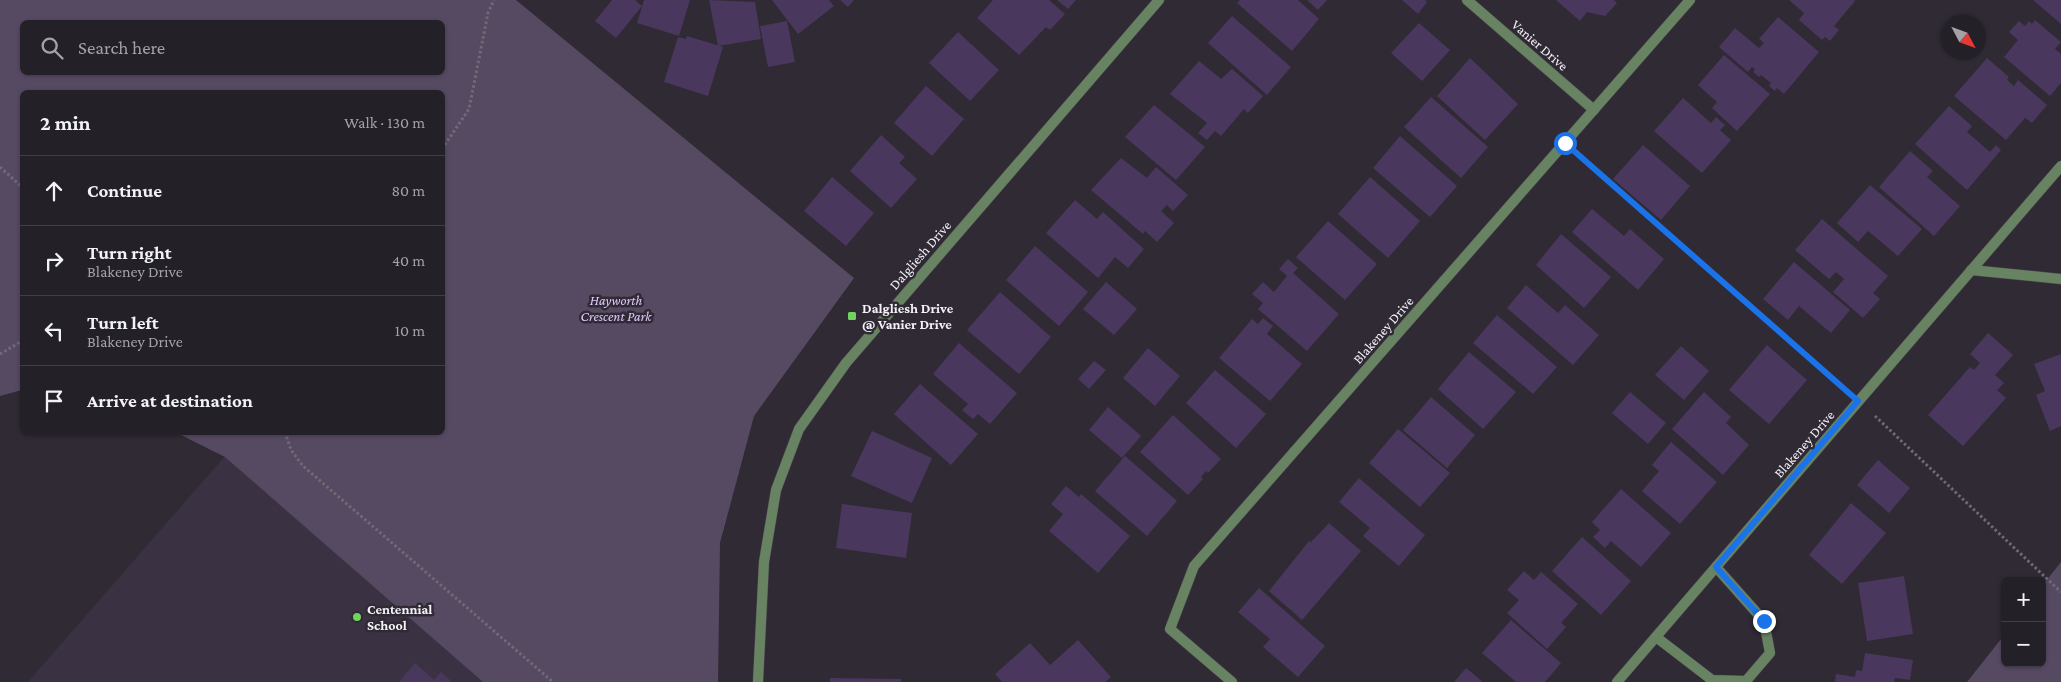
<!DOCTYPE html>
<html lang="en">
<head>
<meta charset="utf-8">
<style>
	:root { --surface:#232027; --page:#2f2d33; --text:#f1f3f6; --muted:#a3a3a7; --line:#403e44 }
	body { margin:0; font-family:"Crimson Pro",serif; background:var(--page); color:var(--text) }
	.controls { position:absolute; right:15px; bottom:15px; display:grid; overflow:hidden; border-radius:8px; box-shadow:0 1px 4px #0004 }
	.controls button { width:45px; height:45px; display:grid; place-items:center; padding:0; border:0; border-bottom:1px solid var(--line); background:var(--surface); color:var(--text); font:25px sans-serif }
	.compass { position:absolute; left:1941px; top:15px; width:45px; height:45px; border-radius:50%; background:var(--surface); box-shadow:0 1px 4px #0004; rotate:131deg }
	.stop { position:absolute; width:15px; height:15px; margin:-11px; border:4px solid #1a73e8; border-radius:50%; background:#fff }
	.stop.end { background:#1a73e8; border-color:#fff; box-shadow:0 1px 5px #0008 }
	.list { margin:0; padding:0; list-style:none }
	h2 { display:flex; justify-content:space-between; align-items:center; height:65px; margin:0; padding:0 20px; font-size:21px }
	h2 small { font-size:16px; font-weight:400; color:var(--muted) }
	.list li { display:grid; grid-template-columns:32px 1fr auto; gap:15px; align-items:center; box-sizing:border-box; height:70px; padding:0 20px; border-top:1px solid var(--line) }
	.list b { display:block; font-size:19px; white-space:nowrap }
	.list p { margin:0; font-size:16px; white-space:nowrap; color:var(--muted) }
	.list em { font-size:16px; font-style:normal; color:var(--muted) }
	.icon { flex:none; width:28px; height:28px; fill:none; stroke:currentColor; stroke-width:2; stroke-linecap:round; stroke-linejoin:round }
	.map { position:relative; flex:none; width:2061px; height:682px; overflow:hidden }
	.search { position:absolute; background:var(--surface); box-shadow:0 1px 4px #0004; left:20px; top:20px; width:425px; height:55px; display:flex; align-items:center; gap:12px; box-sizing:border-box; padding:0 18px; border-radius:8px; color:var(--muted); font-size:19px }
	.panel { position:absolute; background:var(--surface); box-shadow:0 1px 4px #0004; left:20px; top:90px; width:425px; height:345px; border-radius:8px }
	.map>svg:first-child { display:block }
	.built { fill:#3a3242 }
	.green { fill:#564a63; fill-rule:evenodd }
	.building { fill:#4a375d }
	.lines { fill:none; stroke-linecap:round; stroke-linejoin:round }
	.minor-casing { stroke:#4b464f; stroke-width:11 }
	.tertiary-casing { stroke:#4b464f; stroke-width:11 }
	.path { stroke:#6f6b74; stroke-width:3; stroke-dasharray:2.5 2.5; stroke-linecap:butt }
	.minor { stroke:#688362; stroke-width:10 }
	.tertiary { stroke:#688362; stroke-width:10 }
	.route { stroke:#1a73e8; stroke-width:6 }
	.poi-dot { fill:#72d25e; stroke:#2f2a34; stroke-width:2 }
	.labels { text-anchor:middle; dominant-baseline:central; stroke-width:5; stroke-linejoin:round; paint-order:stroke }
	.street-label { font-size:14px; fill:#f4f1f8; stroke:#2f2a34 }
	.park-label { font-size:14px; font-style:italic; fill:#e0c5fc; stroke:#2f2a34 }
	.poi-label { font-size:14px; font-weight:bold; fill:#f4f1f8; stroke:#2f2a34; text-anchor:start }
</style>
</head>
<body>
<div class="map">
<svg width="2061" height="682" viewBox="0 0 2061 682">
	<rect width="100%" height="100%" fill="#2f2a34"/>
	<polygon class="built" points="225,456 483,682 28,682"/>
	<g class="green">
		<path d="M 0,0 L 516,0 L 854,278 L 754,416 L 720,543 L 718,682 L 483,682 L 225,457 L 177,433 L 442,432 L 442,92 L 22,92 L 22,390 L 0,396 ZM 22,22 L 442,22 L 442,72 L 22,72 Z"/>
		<polygon points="2061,562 2061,682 1967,682 2005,634 2005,663 2042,663 2042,586"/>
	</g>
	<g class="building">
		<polygon points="612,0 635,0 642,6 616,38 595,21"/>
		<polygon points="644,0 690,0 679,36 637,23"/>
		<polygon points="709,0 755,2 761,39 718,46"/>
		<polygon points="772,0 829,0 834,6 798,34"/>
		<polygon points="840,0 854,0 848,7"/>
		<polygon points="993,0 1049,0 1065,14 1050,30 1046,27 1019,55 977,18"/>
		<polygon points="1057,0 1076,0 1068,9"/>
		<polygon points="1240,0 1298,0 1319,19 1292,51 1237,3"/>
		<polygon points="1307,0 1327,0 1318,10"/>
		<polygon points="1402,0 1425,0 1427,2 1418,14"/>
		<polygon points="1556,0 1614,0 1617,3 1605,16 1587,12 1580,21"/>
		<polygon points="1789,0 1854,0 1855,1 1834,26 1839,30 1830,41 1825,37 1822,40 1799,20 1804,13"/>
		<polygon points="2033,0 2061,0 2061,24"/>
		<polygon points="1232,16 1291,67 1267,95 1208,43"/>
		<polygon points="1778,17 1819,52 1784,94 1777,88 1775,91 1769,86 1771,83 1761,75 1759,77 1753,72 1755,69 1752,67 1748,72 1719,47 1735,28 1759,48 1764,43 1759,39"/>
		<polygon points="2035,20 2061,42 2055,49 2061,54 2061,83 2050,96 2004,57 2018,40 2009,32 2019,21 2025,26 2029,21 2032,24"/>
		<polygon points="787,21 795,62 768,67 760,26"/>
		<polygon points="1419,23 1450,50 1422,81 1391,53"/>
		<polygon points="958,32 999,70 970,101 929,63"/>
		<polygon points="687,36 723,47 708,96 664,82 678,37 686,39"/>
		<polygon points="1724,55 1770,94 1737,131 1712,108 1717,102 1698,85"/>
		<polygon points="1470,58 1518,104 1485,140 1437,96"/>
		<polygon points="1987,58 2009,77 2007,80 2014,86 2018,80 2047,105 2032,123 2025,118 2006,140 1954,96"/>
		<polygon points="1199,61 1221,79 1232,69 1263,96 1248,113 1244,109 1221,136 1215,131 1207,140 1198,133 1207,123 1170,94"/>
		<polygon points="926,86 964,119 932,156 894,123"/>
		<polygon points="1431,97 1488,147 1461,178 1404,127"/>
		<polygon points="1683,98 1711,123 1716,117 1725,125 1720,130 1731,140 1702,173 1654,131"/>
		<polygon points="1154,105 1205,147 1176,180 1125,137"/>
		<polygon points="1949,106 1972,126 1967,132 1990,152 1996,145 2001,150 1967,190 1915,144"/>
		<polygon points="881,135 905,157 899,163 917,179 891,208 850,171"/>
		<polygon points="1400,136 1457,186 1430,217 1373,168"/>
		<polygon points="1643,145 1690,186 1661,220 1613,179"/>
		<polygon points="1910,151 1933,171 1927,177 1960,206 1934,236 1879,187"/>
		<polygon points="1121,158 1147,178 1156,167 1188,195 1173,211 1167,205 1161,211 1174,223 1157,242 1145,231 1143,234 1091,190"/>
		<polygon points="832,177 874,213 846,246 804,211"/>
		<polygon points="1370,177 1420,221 1388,258 1338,214"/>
		<polygon points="1870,185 1922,229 1898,256 1868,231 1858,242 1837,223"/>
		<polygon points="1075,200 1097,219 1103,212 1144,249 1128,268 1115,257 1098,278 1046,233"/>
		<polygon points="1592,209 1624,236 1630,229 1664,259 1638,290 1572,232"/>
		<polygon points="1822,219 1888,276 1873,293 1880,299 1863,318 1833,292 1844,279 1836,272 1829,279 1795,250"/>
		<polygon points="1328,221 1377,264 1345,300 1296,257"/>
		<polygon points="1561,234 1611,277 1584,308 1536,265"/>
		<polygon points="1035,246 1088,292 1059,326 1006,280"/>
		<polygon points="1288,259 1298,268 1293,273 1339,314 1307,351 1258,309 1263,303 1252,294 1263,282 1274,292 1287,276 1279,269"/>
		<polygon points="1794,262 1850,310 1831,333 1799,306 1788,320 1763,299"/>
		<polygon points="1106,282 1137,309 1114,335 1083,309"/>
		<polygon points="1526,285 1558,313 1565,305 1599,335 1573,365 1507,308"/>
		<polygon points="1000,292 1051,337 1019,374 967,330"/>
		<polygon points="1497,315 1557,367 1533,394 1473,343"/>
		<polygon points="1263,318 1273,326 1267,334 1302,364 1270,401 1219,358 1252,319 1258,324"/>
		<polygon points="1988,333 2013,355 1995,375 2004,383 1997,390 2006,398 1963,446 1928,415 1970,367 1974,370 1980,363 1970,354"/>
		<polygon points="959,343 1017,393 990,424 978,414 973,419 962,410 968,404 933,374"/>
		<polygon points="1767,345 1807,380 1769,424 1729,390"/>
		<polygon points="1681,346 1709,371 1684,400 1655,375"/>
		<polygon points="1148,348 1180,376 1155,406 1123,378"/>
		<polygon points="1469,352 1516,392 1483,429 1438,389"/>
		<polygon points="2061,354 2061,426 2050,431 2036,395 2045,391 2034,364"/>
		<polygon points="1094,361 1106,370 1089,389 1078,379"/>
		<polygon points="1215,370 1266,414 1236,448 1186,403"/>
		<polygon points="920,384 978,434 951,465 894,414"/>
		<polygon points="1630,392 1666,423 1648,444 1612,413"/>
		<polygon points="1704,392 1731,417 1726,423 1749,445 1723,475 1672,429"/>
		<polygon points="1431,397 1475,435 1447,468 1403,430"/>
		<polygon points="1108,407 1141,436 1122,458 1089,430"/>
		<polygon points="1173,415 1221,459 1208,473 1206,471 1201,477 1203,479 1188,495 1140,452"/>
		<polygon points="1398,429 1450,473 1420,507 1369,463"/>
		<polygon points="872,431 932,458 912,503 851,476"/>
		<polygon points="1671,442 1717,482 1680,524 1642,491 1659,471 1652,465"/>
		<polygon points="1125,456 1177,501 1147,536 1095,491"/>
		<polygon points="1878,460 1910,488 1889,513 1857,485"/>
		<polygon points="1359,478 1425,535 1399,566 1363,536 1370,528 1339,502"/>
		<polygon points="1066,486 1079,497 1081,494 1130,536 1098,573 1049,531 1063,514 1051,504"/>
		<polygon points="1621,489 1671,533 1641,567 1611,541 1605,548 1593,537 1600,530 1592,522"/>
		<polygon points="1851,503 1886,533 1842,584 1809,555"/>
		<polygon points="842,504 912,513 906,558 836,548"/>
		<polygon points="1329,523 1361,551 1302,620 1269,591 1309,541 1311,542"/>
		<polygon points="1582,537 1631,581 1601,615 1552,571"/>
		<polygon points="1524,571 1534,580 1541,572 1578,604 1561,623 1566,627 1547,649 1507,613 1519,600 1507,590"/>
		<polygon points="1904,576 1913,634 1867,641 1858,583"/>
		<polygon points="1259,588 1325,646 1298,677 1263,647 1270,639 1238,612"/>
		<polygon points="1511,620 1561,663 1545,682 1516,682 1482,653"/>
		<polygon points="1078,640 1111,677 1105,682 1002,682 995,674 1030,643 1050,665"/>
		<polygon points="1865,653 1913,660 1910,680 1895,678 1894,682 1835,682 1836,674 1855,677 1856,670 1862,671"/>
		<polygon points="415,663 434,680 441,672 452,682 399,682"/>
		<polygon points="1466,668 1483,682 1454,682"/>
		<polygon points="830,678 901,679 901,682 830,682"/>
	</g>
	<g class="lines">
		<defs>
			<g id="minor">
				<polyline points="1467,0 1594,110"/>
				<polyline points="1971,270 2061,279"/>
				<polyline points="1656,637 1712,680 1746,681 1770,653 1764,621 1716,567"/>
				<polyline points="1232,682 1170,629 1194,566 1690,0"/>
				<polyline points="1617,682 2061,166"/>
			</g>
			<polyline id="tertiary" points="758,682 764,562 776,490 799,429 846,363 1159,0"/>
		</defs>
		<use href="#minor" class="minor-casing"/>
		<use href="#tertiary" class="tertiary-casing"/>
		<g class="path">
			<polyline points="442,149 469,109 488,13 494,0"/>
			<polyline points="1581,156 1842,387"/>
			<polyline points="0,167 22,187"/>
			<polyline points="0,354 22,341"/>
			<polyline points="1875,416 2061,592"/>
			<polyline points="285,432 291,450 303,466 553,682"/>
		</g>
		<use href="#minor" class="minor"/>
		<use href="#tertiary" class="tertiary"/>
	</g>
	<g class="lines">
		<polyline class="route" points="1565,143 1858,401 1716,567 1764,621"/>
	</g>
	<g class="poi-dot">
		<rect x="847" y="311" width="10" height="10" rx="2.5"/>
		<circle cx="357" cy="617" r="5"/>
	</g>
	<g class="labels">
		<g class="street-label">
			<text transform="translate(1540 45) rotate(41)">Vanier Drive</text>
			<text transform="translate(920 255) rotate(-49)">Dalgliesh Drive</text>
			<text transform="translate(1383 330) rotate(-49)">Blakeney Drive</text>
			<text transform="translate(1804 444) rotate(-49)">Blakeney Drive</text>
		</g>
		<g class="park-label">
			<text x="616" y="300">Hayworth<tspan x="616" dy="16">Crescent Park</tspan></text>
		</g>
		<g class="poi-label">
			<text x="862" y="308">Dalgliesh Drive<tspan x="862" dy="16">@ Vanier Drive</tspan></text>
			<text x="367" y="609">Centennial<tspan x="367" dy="16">School</tspan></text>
		</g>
	</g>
</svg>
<div class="controls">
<button>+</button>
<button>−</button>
</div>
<svg class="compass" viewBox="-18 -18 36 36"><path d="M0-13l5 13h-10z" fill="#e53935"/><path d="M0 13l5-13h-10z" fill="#a3a3a7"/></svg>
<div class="stop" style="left:1565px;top:143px"></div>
<div class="stop end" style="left:1764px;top:621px"></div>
<div class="search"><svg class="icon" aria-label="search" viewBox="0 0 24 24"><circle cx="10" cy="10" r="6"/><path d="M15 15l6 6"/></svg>Search here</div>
<section class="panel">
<h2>2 min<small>Walk · 130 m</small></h2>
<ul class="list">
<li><svg class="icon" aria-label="ahead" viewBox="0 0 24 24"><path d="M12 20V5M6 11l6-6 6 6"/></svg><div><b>Continue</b></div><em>80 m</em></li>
<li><svg class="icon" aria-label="right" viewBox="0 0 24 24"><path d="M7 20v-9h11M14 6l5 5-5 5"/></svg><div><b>Turn right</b><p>Blakeney Drive</p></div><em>40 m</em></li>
<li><svg class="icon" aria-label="left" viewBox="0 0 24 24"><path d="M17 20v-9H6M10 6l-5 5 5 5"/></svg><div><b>Turn left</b><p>Blakeney Drive</p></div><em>10 m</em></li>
<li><svg class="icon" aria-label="arrive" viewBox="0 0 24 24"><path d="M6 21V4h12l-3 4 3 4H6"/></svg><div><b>Arrive at destination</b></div></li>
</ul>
</section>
</div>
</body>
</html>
